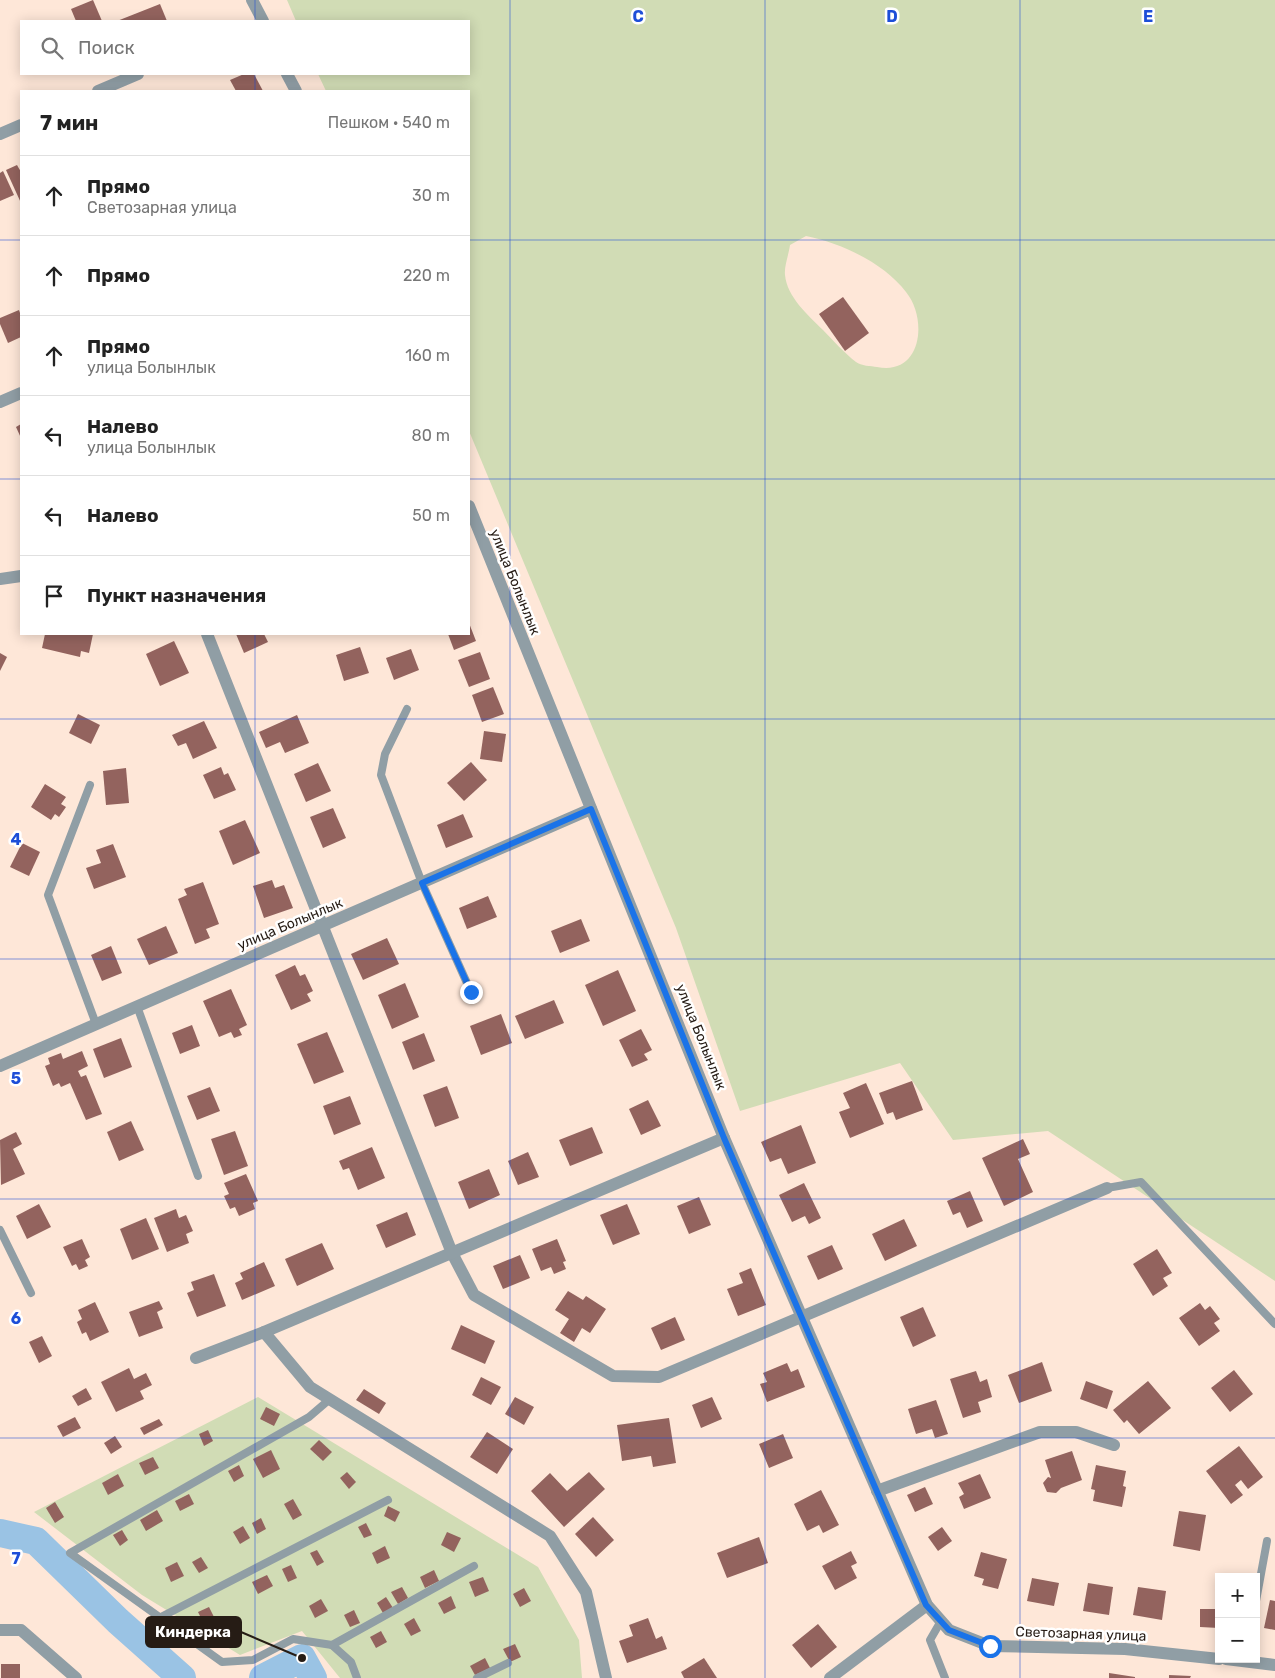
<!DOCTYPE html>
<html lang="ru">
<head>
<meta charset="utf-8">
<style>
	:root { --surface:#fff; --page:#f6f6f6; --text:#222; --muted:#767676; --line:#e0e0e0 }
	body { margin:0; font-family:Rubik,sans-serif; background:var(--page); color:var(--text) }
	.controls { position:absolute; right:15px; bottom:15px; display:grid; overflow:hidden; border-radius:0px; box-shadow:0 2px 12px #0003 }
	.controls button { width:45px; height:45px; display:grid; place-items:center; padding:0; border:0; border-bottom:1px solid var(--line); background:var(--surface); color:var(--text); font:25px sans-serif }
	.stop { position:absolute; width:15px; height:15px; margin:-11px; border:4px solid #1a73e8; border-radius:50%; background:#fff }
	.stop.end { background:#1a73e8; border-color:#fff; box-shadow:0 1px 5px #0008 }
	.list { margin:0; padding:0; list-style:none }
	h2 { display:flex; justify-content:space-between; align-items:center; height:65px; margin:0; padding:0 20px; font-size:21px }
	h2 small { font-size:16px; font-weight:400; color:var(--muted) }
	.list li { display:grid; grid-template-columns:32px 1fr auto; gap:15px; align-items:center; box-sizing:border-box; height:80px; padding:0 20px; border-top:1px solid var(--line) }
	.list b { display:block; font-size:19px; white-space:nowrap }
	.list p { margin:0; font-size:16px; white-space:nowrap; color:var(--muted) }
	.list em { font-size:16px; font-style:normal; color:var(--muted) }
	.icon { flex:none; width:28px; height:28px; fill:none; stroke:currentColor; stroke-width:2; stroke-linecap:round; stroke-linejoin:round }
	.map { position:relative; flex:none; width:1275px; height:1678px; overflow:hidden }
	.search { position:absolute; background:var(--surface); box-shadow:0 2px 12px #0003; left:20px; top:20px; width:450px; height:55px; display:flex; align-items:center; gap:12px; box-sizing:border-box; padding:0 18px; border-radius:0px; color:var(--muted); font-size:19px }
	.panel { position:absolute; background:var(--surface); box-shadow:0 2px 12px #0003; left:20px; top:90px; width:450px; height:545px; border-radius:0px }
	.map>svg:first-child { display:block }
	.green { fill:#d1dcb5; fill-rule:evenodd }
	.lines { fill:none; stroke-linecap:round; stroke-linejoin:round }
	.river { stroke:#9ac3e4; stroke-width:28 }
	.building { fill:#93635e }
	.service { stroke:#909ea5; stroke-width:8 }
	.minor { stroke:#909ea5; stroke-width:12 }
	.route { stroke:#1a73e8; stroke-width:6 }
	.grid { fill:none; stroke:#1d4ed8; stroke-width:1; stroke-opacity:0.55 }
	.labels { text-anchor:middle; dominant-baseline:central; stroke-width:5; stroke-linejoin:round; paint-order:stroke }
	.street-label { font-size:14px; fill:#261c15; stroke:#fff }
	.grid-label { font-size:16px; text-anchor:middle; font-weight:bold; fill:#1d4ed8; stroke:#fff; stroke-width:5; stroke-linejoin:round; paint-order:stroke }
	.leader { fill:none; stroke:#261c15; stroke-width:2 }
	.callout-dot { fill:#261c15; stroke:#fff; stroke-width:2 }
	.callout { fill:#261c15; stroke:#261c15; stroke-width:2 }
	.callout-label { font-size:15px; text-anchor:middle; font-weight:bold; fill:#fff }
</style>
</head>
<body>
<div class="map">
<svg width="1275" height="1678" viewBox="0 0 1275 1678">
	<rect width="100%" height="100%" fill="#fee7d8"/>
	<g class="green">
		<path d="M 287,0 L 1275,0 L 1275,1281 L 1048,1131 L 953,1140 L 900,1063 L 740,1111 L 676,928 L 469,431 L 469,91 L 326,91 L 318,74 L 469,74 L 469,21 L 296,21 ZM 806,236 C 841,243 884,263 906,292 C 928,319 922,376 877,367 C 871,366 861,366 856,362 C 844,353 833,340 823,330 C 808,315 787,297 785,275 C 784,266 789,254 790,245 Z"/>
		<polygon points="258,1397 538,1567 579,1640 582,1678 340,1678 302,1631 240,1655 142,1595 34,1512"/>
	</g>
	<g class="lines">
		<g class="river">
			<polyline points="0,1533 36,1541 118,1621 182,1678"/>
			<polyline points="263,1678 302,1658 313,1678"/>
		</g>
	</g>
	<g class="building">
		<polygon points="93,0 102,21 76,21 71,9"/>
		<polygon points="160,4 167,21 117,21"/>
		<polygon points="244,74 254,74 263,91 236,91 230,80"/>
		<polygon points="17,165 21,172 21,203 6,170"/>
		<polygon points="3,171 14,195 0,201 0,173"/>
		<polygon points="843,297 869,333 845,351 819,314"/>
		<polygon points="19,310 21,316 21,337 8,343 0,324 0,318"/>
		<polygon points="21,424 21,438 16,427"/>
		<polygon points="469,623 476,641 454,650 448,634 469,634"/>
		<polygon points="45,634 93,634 89,653 81,651 80,657 42,648"/>
		<polygon points="236,634 264,634 268,642 244,653"/>
		<polygon points="174,641 189,673 160,686 146,654"/>
		<polygon points="360,647 369,673 344,681 336,655"/>
		<polygon points="411,649 419,670 394,680 386,658"/>
		<polygon points="480,652 490,679 469,687 458,660"/>
		<polygon points="0,653 7,657 0,671"/>
		<polygon points="493,687 504,714 482,722 472,695"/>
		<polygon points="78,714 100,725 91,744 69,733"/>
		<polygon points="297,715 309,743 285,753 280,742 266,748 259,732"/>
		<polygon points="204,721 217,748 193,759 186,743 178,746 172,735"/>
		<polygon points="484,731 506,734 502,762 480,759"/>
		<polygon points="471,762 487,780 464,801 447,783"/>
		<polygon points="318,763 331,791 306,802 294,774"/>
		<polygon points="221,767 224,775 228,773 236,790 214,799 203,775"/>
		<polygon points="126,768 129,803 106,805 103,771"/>
		<polygon points="45,784 66,797 61,804 66,807 59,817 55,814 51,820 31,807"/>
		<polygon points="333,808 346,838 323,848 310,817"/>
		<polygon points="463,814 473,837 446,848 437,825"/>
		<polygon points="245,820 260,853 233,865 219,831"/>
		<polygon points="22,843 40,852 29,876 10,867"/>
		<polygon points="113,844 126,877 94,889 86,868 101,863 96,850"/>
		<polygon points="272,880 275,888 284,885 293,908 264,918 253,886"/>
		<polygon points="203,882 219,924 206,929 210,938 195,944 178,899 187,895 184,889"/>
		<polygon points="488,896 497,917 467,929 459,908"/>
		<polygon points="581,919 590,941 560,953 551,931"/>
		<polygon points="166,926 178,953 149,965 137,939"/>
		<polygon points="387,938 399,964 363,980 351,954"/>
		<polygon points="111,946 122,973 102,981 91,955"/>
		<polygon points="295,965 300,976 305,974 313,991 307,994 311,1001 291,1010 275,975"/>
		<polygon points="618,970 636,1011 603,1026 585,985"/>
		<polygon points="405,983 419,1017 392,1029 378,995"/>
		<polygon points="231,989 247,1025 239,1029 242,1035 234,1038 231,1032 219,1037 203,1001"/>
		<polygon points="554,1000 564,1023 525,1039 515,1016"/>
		<polygon points="501,1014 512,1043 481,1055 470,1026"/>
		<polygon points="192,1025 200,1046 180,1054 172,1033"/>
		<polygon points="641,1029 652,1050 644,1054 648,1060 632,1067 619,1040"/>
		<polygon points="327,1032 344,1072 314,1084 297,1044"/>
		<polygon points="424,1033 435,1061 413,1070 402,1042"/>
		<polygon points="121,1038 132,1067 104,1078 93,1049"/>
		<polygon points="82,1051 88,1066 78,1071 81,1077 86,1075 102,1114 86,1120 70,1083 61,1087 59,1083 53,1086 45,1066 50,1064 48,1058 61,1053 63,1059"/>
		<polygon points="912,1081 923,1110 896,1120 893,1112 887,1114 879,1093"/>
		<polygon points="866,1083 884,1124 850,1138 839,1112 850,1108 843,1093"/>
		<polygon points="447,1086 459,1118 435,1127 423,1095"/>
		<polygon points="210,1087 220,1111 197,1120 187,1096"/>
		<polygon points="350,1096 361,1124 334,1135 323,1106"/>
		<polygon points="648,1100 661,1126 641,1135 629,1109"/>
		<polygon points="131,1121 144,1150 119,1161 107,1132"/>
		<polygon points="801,1125 816,1163 788,1174 781,1158 770,1162 761,1142"/>
		<polygon points="592,1127 603,1153 570,1166 559,1140"/>
		<polygon points="235,1131 248,1166 224,1175 211,1139"/>
		<polygon points="16,1132 22,1144 13,1149 25,1174 1,1185 0,1140"/>
		<polygon points="1023,1139 1030,1154 1018,1159 1033,1192 1004,1206 982,1158"/>
		<polygon points="372,1147 385,1178 358,1190 349,1168 343,1170 339,1161"/>
		<polygon points="528,1152 539,1177 518,1185 508,1161"/>
		<polygon points="489,1169 500,1195 469,1209 458,1182"/>
		<polygon points="246,1174 258,1201 253,1203 255,1209 239,1216 235,1207 230,1209 224,1196 229,1194 224,1183"/>
		<polygon points="804,1183 821,1218 809,1224 805,1216 792,1222 779,1195"/>
		<polygon points="970,1191 983,1221 967,1228 960,1212 953,1215 947,1201"/>
		<polygon points="699,1197 711,1225 689,1234 677,1206"/>
		<polygon points="39,1204 51,1227 27,1239 16,1216"/>
		<polygon points="627,1204 640,1234 613,1245 600,1215"/>
		<polygon points="176,1209 179,1218 186,1215 193,1231 186,1234 189,1243 167,1252 154,1218"/>
		<polygon points="407,1212 416,1235 386,1248 376,1225"/>
		<polygon points="146,1218 159,1249 132,1260 120,1229"/>
		<polygon points="904,1219 917,1246 885,1261 872,1234"/>
		<polygon points="82,1239 90,1257 85,1260 88,1266 79,1270 76,1264 72,1266 63,1247"/>
		<polygon points="557,1239 566,1261 563,1262 566,1269 554,1274 551,1267 541,1271 532,1249"/>
		<polygon points="322,1243 334,1269 297,1286 285,1259"/>
		<polygon points="832,1245 843,1269 818,1280 807,1256"/>
		<polygon points="1157,1249 1172,1273 1163,1278 1168,1286 1153,1296 1133,1264"/>
		<polygon points="520,1255 530,1278 503,1289 493,1266"/>
		<polygon points="264,1262 275,1286 242,1300 235,1283 243,1279 240,1273"/>
		<polygon points="751,1268 766,1305 738,1316 727,1289 743,1283 739,1273"/>
		<polygon points="214,1274 226,1306 197,1317 187,1293 194,1290 191,1282"/>
		<polygon points="568,1291 583,1300 586,1296 606,1309 590,1333 582,1328 574,1342 560,1333 569,1319 555,1310"/>
		<polygon points="159,1301 163,1309 157,1312 163,1328 139,1337 129,1312"/>
		<polygon points="95,1302 109,1332 90,1341 86,1332 82,1334 77,1322 82,1319 78,1310"/>
		<polygon points="1200,1303 1205,1310 1210,1306 1220,1319 1214,1323 1220,1331 1199,1346 1179,1318"/>
		<polygon points="923,1307 936,1336 913,1347 900,1317"/>
		<polygon points="675,1317 685,1340 661,1350 651,1328"/>
		<polygon points="461,1325 495,1341 485,1364 451,1349"/>
		<polygon points="42,1336 52,1356 39,1363 29,1342"/>
		<polygon points="1042,1362 1052,1391 1019,1403 1008,1375"/>
		<polygon points="787,1363 791,1372 798,1369 805,1387 767,1402 760,1384 767,1382 763,1373"/>
		<polygon points="129,1368 134,1379 146,1373 152,1385 140,1391 144,1399 116,1412 101,1382"/>
		<polygon points="1234,1370 1253,1394 1230,1412 1211,1388"/>
		<polygon points="976,1371 980,1382 987,1379 992,1397 978,1402 981,1412 963,1418 950,1379"/>
		<polygon points="481,1377 501,1387 491,1405 472,1395"/>
		<polygon points="1086,1381 1113,1391 1107,1409 1080,1399"/>
		<polygon points="1148,1381 1171,1408 1139,1434 1127,1420 1124,1423 1113,1410"/>
		<polygon points="86,1388 92,1399 78,1406 72,1396"/>
		<polygon points="364,1389 386,1403 379,1414 356,1400"/>
		<polygon points="515,1397 534,1407 524,1425 505,1414"/>
		<polygon points="712,1397 722,1419 701,1428 692,1405"/>
		<polygon points="936,1400 948,1434 935,1438 932,1429 916,1434 908,1409"/>
		<polygon points="266,1407 280,1414 274,1426 260,1419"/>
		<polygon points="75,1417 81,1428 63,1437 57,1426"/>
		<polygon points="669,1418 676,1463 653,1467 651,1456 622,1461 617,1425"/>
		<polygon points="159,1419 163,1425 144,1435 140,1428"/>
		<polygon points="208,1430 213,1441 204,1446 199,1434"/>
		<polygon points="487,1432 513,1449 497,1474 470,1457"/>
		<polygon points="783,1434 793,1458 769,1468 759,1444"/>
		<polygon points="115,1436 122,1447 111,1454 104,1443"/>
		<polygon points="319,1440 332,1452 323,1461 310,1449"/>
		<polygon points="1239,1446 1263,1477 1248,1489 1241,1480 1235,1485 1243,1495 1231,1504 1206,1471"/>
		<polygon points="271,1450 280,1469 263,1478 253,1459"/>
		<polygon points="1072,1451 1082,1480 1061,1488 1056,1493 1047,1492 1043,1483 1048,1477 1051,1478 1045,1460"/>
		<polygon points="153,1457 159,1468 145,1475 139,1463"/>
		<polygon points="239,1465 244,1476 234,1482 228,1471"/>
		<polygon points="1096,1465 1126,1471 1123,1486 1126,1487 1122,1507 1093,1501 1095,1490 1091,1489"/>
		<polygon points="347,1472 356,1482 349,1489 340,1478"/>
		<polygon points="589,1472 605,1489 564,1527 531,1491 550,1473 567,1491"/>
		<polygon points="118,1474 124,1486 108,1495 102,1483"/>
		<polygon points="980,1474 991,1498 964,1509 959,1497 964,1494 958,1483"/>
		<polygon points="925,1487 933,1504 915,1512 907,1495"/>
		<polygon points="821,1490 839,1525 823,1533 819,1525 807,1531 794,1504"/>
		<polygon points="189,1494 194,1504 180,1511 175,1501"/>
		<polygon points="293,1499 302,1515 293,1520 284,1504"/>
		<polygon points="55,1502 64,1517 55,1523 46,1508"/>
		<polygon points="388,1506 400,1512 395,1522 384,1516"/>
		<polygon points="157,1510 163,1521 146,1531 140,1520"/>
		<polygon points="1179,1511 1206,1515 1200,1551 1173,1546"/>
		<polygon points="593,1517 614,1540 596,1557 575,1534"/>
		<polygon points="261,1518 266,1529 257,1534 252,1523"/>
		<polygon points="366,1523 372,1535 364,1538 358,1527"/>
		<polygon points="243,1526 250,1538 240,1544 233,1532"/>
		<polygon points="942,1527 952,1541 938,1551 928,1537"/>
		<polygon points="122,1530 128,1540 120,1546 113,1535"/>
		<polygon points="447,1532 461,1538 454,1552 441,1545"/>
		<polygon points="759,1537 768,1563 727,1578 717,1553"/>
		<polygon points="385,1546 390,1558 377,1564 372,1553"/>
		<polygon points="317,1550 324,1562 317,1566 310,1553"/>
		<polygon points="851,1551 857,1563 851,1566 857,1578 835,1590 822,1566"/>
		<polygon points="981,1552 1007,1559 998,1589 982,1585 984,1579 974,1576"/>
		<polygon points="201,1557 208,1568 199,1573 192,1562"/>
		<polygon points="177,1562 184,1576 171,1582 165,1568"/>
		<polygon points="291,1565 297,1578 288,1582 282,1569"/>
		<polygon points="434,1570 439,1581 425,1588 420,1577"/>
		<polygon points="267,1575 273,1586 258,1594 252,1582"/>
		<polygon points="483,1577 489,1591 475,1597 469,1582"/>
		<polygon points="1032,1578 1059,1583 1054,1606 1027,1601"/>
		<polygon points="1088,1583 1113,1587 1109,1615 1083,1611"/>
		<polygon points="402,1587 408,1598 398,1604 391,1592"/>
		<polygon points="1138,1587 1166,1591 1162,1620 1133,1615"/>
		<polygon points="524,1588 531,1601 520,1607 513,1594"/>
		<polygon points="451,1596 456,1608 444,1614 438,1603"/>
		<polygon points="386,1597 393,1608 383,1613 377,1603"/>
		<polygon points="321,1599 328,1611 315,1618 309,1606"/>
		<polygon points="1270,1600 1275,1601 1275,1630 1264,1628"/>
		<polygon points="209,1607 215,1619 204,1624 198,1612"/>
		<polygon points="1200,1609 1219,1609 1219,1628 1200,1627"/>
		<polygon points="354,1610 360,1623 350,1627 344,1615"/>
		<polygon points="414,1618 421,1631 411,1636 404,1624"/>
		<polygon points="648,1618 656,1639 662,1636 667,1649 627,1663 619,1641 633,1636 629,1625"/>
		<polygon points="818,1624 837,1647 811,1668 792,1645"/>
		<polygon points="381,1631 387,1642 376,1648 370,1637"/>
		<polygon points="515,1644 521,1657 510,1662 503,1649"/>
		<polygon points="485,1658 490,1668 475,1675 470,1666"/>
		<polygon points="704,1658 717,1678 684,1678 681,1672"/>
		<rect x="1" y="1664" width="19" height="14"/>
		<polygon points="1109,1673 1135,1677 1135,1678 1109,1678"/>
		<polygon points="1169,1675 1191,1676 1190,1678 1169,1678"/>
	</g>
	<g class="lines">
		<g class="service">
			<polyline points="407,709 385,754 381,775 422,883 471,992"/>
			<polyline points="90,785 48,895 96,1024"/>
			<polyline points="137,1006 198,1176"/>
			<polyline points="1107,1188 1141,1182 1275,1324"/>
			<polyline points="0,1230 31,1293"/>
			<polyline points="330,1399 309,1417 70,1553 222,1662 253,1660 293,1639 332,1645 351,1662 357,1678"/>
			<polyline points="1256,1601 1267,1541"/>
			<polyline points="161,1617 388,1500"/>
			<polyline points="941,1621 930,1640 945,1678"/>
			<polyline points="332,1645 474,1566"/>
			<polyline points="477,1678 508,1663"/>
		</g>
		<g class="minor">
			<polyline points="252,0 263,21"/>
			<polyline points="287,74 296,91"/>
			<polyline points="98,91 138,74"/>
			<polyline points="0,134 21,125"/>
			<polyline points="0,402 21,393"/>
			<polyline points="469,506 724,1138 927,1605 949,1630 990,1646 1125,1649 1219,1659"/>
			<polyline points="0,579 21,576"/>
			<polyline points="207,634 452,1253 474,1295 613,1376 659,1377 1107,1188"/>
			<polyline points="0,1066 591,809"/>
			<polyline points="264,1332 724,1138"/>
			<polyline points="196,1358 264,1332 310,1387 550,1536 586,1592 606,1678"/>
			<polyline points="877,1491 1040,1432 1076,1432 1114,1445"/>
			<polyline points="0,1630 21,1630 76,1678"/>
			<polyline points="1226,1659 1275,1665"/>
			<polyline points="830,1678 927,1605"/>
		</g>
	</g>
	<g class="lines">
		<polyline class="route" points="471,992 422,883 591,809 724,1138 926,1605 949,1630 990,1646"/>
	</g>
	<path class="grid" d="M 255,0 L 255,21M 510,0 L 510,1678M 765,0 L 765,1678M 1020,0 L 1020,1678M 255,74 L 255,91M 0,240 L 21,240M 469,240 L 1275,240M 0,479 L 21,479M 469,479 L 1275,479M 255,634 L 255,1678M 0,719 L 1275,719M 0,959 L 1275,959M 0,1199 L 1275,1199M 0,1438 L 1275,1438"/>
	<g class="labels">
		<g class="street-label">
			<text transform="translate(515 582) rotate(68)">улица Болынлык</text>
			<text transform="translate(290 924) rotate(-23)">улица Болынлык</text>
			<text transform="translate(701 1037) rotate(68)">улица Болынлык</text>
			<text transform="translate(1081 1634) rotate(2)">Светозарная улица</text>
		</g>
	</g>
	<g class="grid-label">
		<text x="638" y="22">C</text>
		<text x="892" y="22">D</text>
		<text x="1148" y="22">E</text>
		<text x="16" y="845">4</text>
		<text x="16" y="1084">5</text>
		<text x="16" y="1324">6</text>
		<text x="16" y="1564">7</text>
	</g>
	<path class="leader" d="M302 1658L241 1632"/>
	<circle class="callout-dot" cx="302" cy="1658" r="5"/>
	<rect class="callout" x="146" y="1617" width="95" height="30" rx="5"/>
	<g class="callout-label">
		<text x="193" y="1637">Киндерка</text>
	</g>
</svg>
<div class="controls">
<button>+</button>
<button>−</button>
</div>
<div class="stop" style="left:990px;top:1646px"></div>
<div class="stop end" style="left:471px;top:992px"></div>
<div class="search"><svg class="icon" aria-label="search" viewBox="0 0 24 24"><circle cx="10" cy="10" r="6"/><path d="M15 15l6 6"/></svg>Поиск</div>
<section class="panel">
<h2>7 мин<small>Пешком · 540 m</small></h2>
<ul class="list">
<li><svg class="icon" aria-label="ahead" viewBox="0 0 24 24"><path d="M12 20V5M6 11l6-6 6 6"/></svg><div><b>Прямо</b><p>Светозарная улица</p></div><em>30 m</em></li>
<li><svg class="icon" aria-label="ahead" viewBox="0 0 24 24"><path d="M12 20V5M6 11l6-6 6 6"/></svg><div><b>Прямо</b></div><em>220 m</em></li>
<li><svg class="icon" aria-label="ahead" viewBox="0 0 24 24"><path d="M12 20V5M6 11l6-6 6 6"/></svg><div><b>Прямо</b><p>улица Болынлык</p></div><em>160 m</em></li>
<li><svg class="icon" aria-label="left" viewBox="0 0 24 24"><path d="M17 20v-9H6M10 6l-5 5 5 5"/></svg><div><b>Налево</b><p>улица Болынлык</p></div><em>80 m</em></li>
<li><svg class="icon" aria-label="left" viewBox="0 0 24 24"><path d="M17 20v-9H6M10 6l-5 5 5 5"/></svg><div><b>Налево</b></div><em>50 m</em></li>
<li><svg class="icon" aria-label="arrive" viewBox="0 0 24 24"><path d="M6 21V4h12l-3 4 3 4H6"/></svg><div><b>Пункт назначения</b></div></li>
</ul>
</section>
</div>
</body>
</html>
